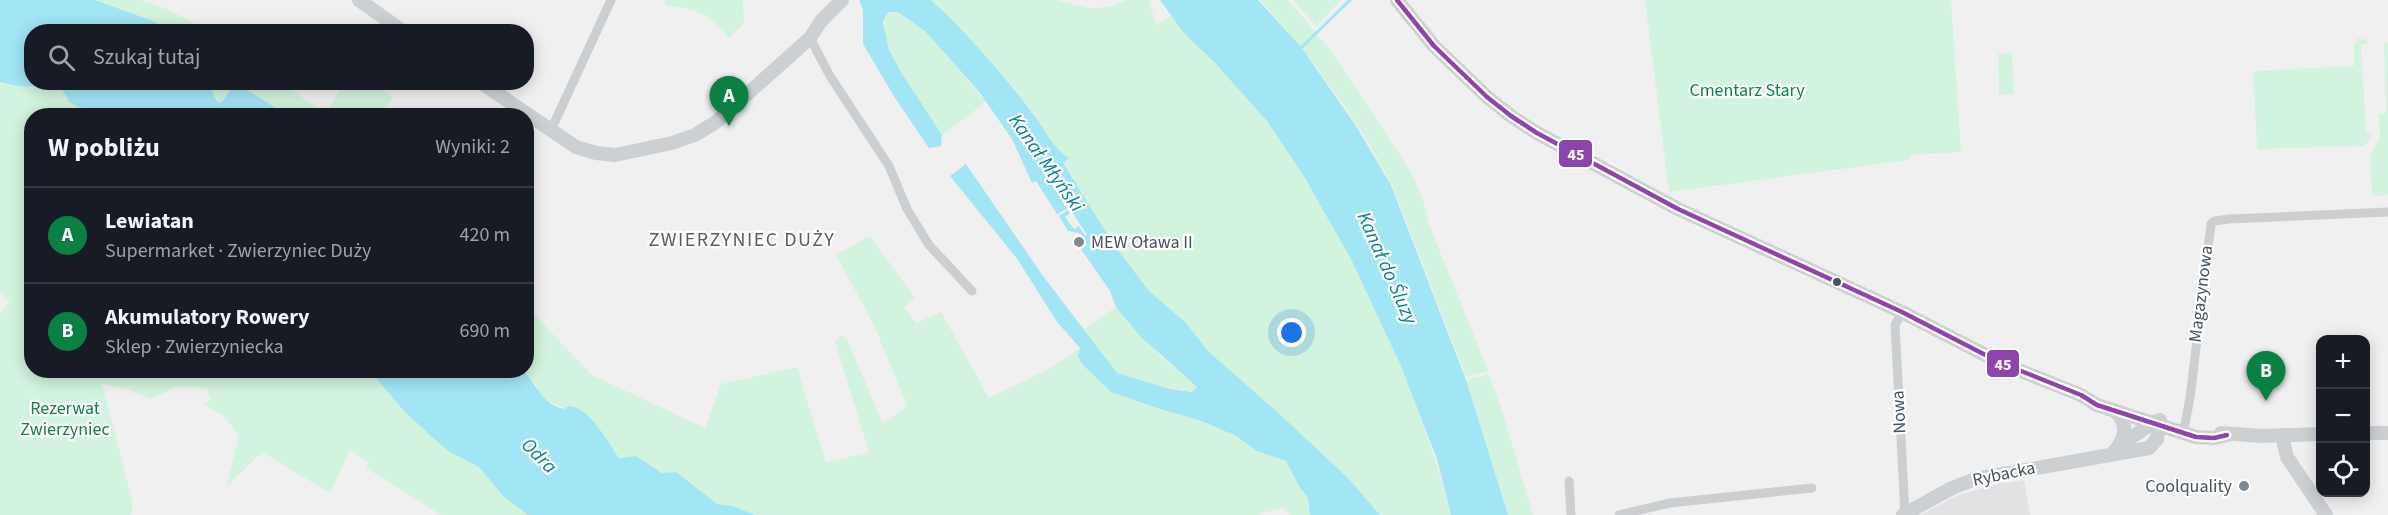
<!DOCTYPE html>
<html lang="pl">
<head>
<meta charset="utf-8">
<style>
	:root { --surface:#171b24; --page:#242831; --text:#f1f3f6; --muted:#9ea1a6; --line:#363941; --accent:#0b8043 }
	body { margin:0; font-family:"Source Sans 3",sans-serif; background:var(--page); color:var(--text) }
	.controls { position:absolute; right:18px; bottom:18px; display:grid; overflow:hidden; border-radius:12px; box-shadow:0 3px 15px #0003 }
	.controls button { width:54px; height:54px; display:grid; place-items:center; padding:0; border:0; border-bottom:2px solid var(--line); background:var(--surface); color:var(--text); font:30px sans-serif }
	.you { position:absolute; left:1292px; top:333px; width:21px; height:21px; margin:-15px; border:4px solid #fff; border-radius:50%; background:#1a73e8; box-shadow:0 0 0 9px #1a73e833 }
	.badge { display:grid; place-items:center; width:39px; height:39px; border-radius:50%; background:var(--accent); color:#fff; font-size:20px; font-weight:700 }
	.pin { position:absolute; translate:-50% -50px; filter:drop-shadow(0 2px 3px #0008) }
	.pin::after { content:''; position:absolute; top:32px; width:21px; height:18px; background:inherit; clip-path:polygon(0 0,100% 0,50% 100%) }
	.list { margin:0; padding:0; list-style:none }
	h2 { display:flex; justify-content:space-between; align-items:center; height:78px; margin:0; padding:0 24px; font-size:26px }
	h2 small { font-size:20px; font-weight:400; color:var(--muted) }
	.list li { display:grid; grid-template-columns:39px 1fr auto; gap:18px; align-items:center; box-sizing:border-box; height:96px; padding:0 24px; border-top:2px solid var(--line) }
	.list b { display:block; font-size:22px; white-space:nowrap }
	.list p { margin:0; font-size:20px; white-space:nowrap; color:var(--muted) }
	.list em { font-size:20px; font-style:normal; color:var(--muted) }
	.icon { flex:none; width:33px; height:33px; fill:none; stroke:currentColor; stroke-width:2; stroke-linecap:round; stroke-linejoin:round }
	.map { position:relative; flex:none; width:2388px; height:515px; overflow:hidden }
	.search { position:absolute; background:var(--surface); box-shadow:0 3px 15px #0003; left:24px; top:24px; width:510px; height:66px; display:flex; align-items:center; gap:15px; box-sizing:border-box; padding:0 21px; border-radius:24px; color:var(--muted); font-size:22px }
	.panel { position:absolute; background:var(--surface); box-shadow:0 3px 15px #0003; left:24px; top:108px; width:510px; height:270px; border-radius:24px }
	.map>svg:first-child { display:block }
	.education { fill:#e2e1e3 }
	.green { fill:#d2f3dd }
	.water { fill:#a2e5f5 }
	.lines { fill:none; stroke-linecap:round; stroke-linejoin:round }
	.stream { stroke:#a2e5f5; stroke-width:3 }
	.street { stroke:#cccfd1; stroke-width:9 }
	.secondary { stroke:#ccd0d3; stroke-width:14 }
	.bus-1-casing { stroke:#fff; stroke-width:9 }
	.bus-1 { stroke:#8e44ad; stroke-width:4.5 }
	.poi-dot { fill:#818a92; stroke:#fff; stroke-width:2 }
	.bus-dot { fill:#45535f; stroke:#fff; stroke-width:2 }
	.labels { text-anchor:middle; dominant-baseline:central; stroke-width:4.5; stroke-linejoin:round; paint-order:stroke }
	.park-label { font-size:18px; fill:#0b8445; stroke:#fff }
	.poi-label { font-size:18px; fill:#45535f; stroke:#fff; text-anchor:start }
	.street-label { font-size:18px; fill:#45535f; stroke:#fff }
	.water-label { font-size:20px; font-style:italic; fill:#03809d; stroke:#fff }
	.neighbourhood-label { font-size:20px; letter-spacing:1.5px; fill:#5a5f65; stroke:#fff }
	.line-badge { stroke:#fff; stroke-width:2 }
	.badge-label { font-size:16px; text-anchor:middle; font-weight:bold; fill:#fff }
</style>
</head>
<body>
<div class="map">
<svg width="2388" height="515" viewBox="0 0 2388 515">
	<rect width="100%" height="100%" fill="#f1f0f0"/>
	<polygon class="education" points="2024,480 2030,515 1921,515 1956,496 1997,484"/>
	<g class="green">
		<path d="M 95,0 C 109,0 124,0 137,0 C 161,3 186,19 206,31 L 168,31 L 153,21 Z"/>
		<path d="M 666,0 L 743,0 L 744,23 L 729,38 C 708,12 696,9 664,5 Z"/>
		<path d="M 931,0 L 1057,0 L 1088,8 L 1111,7 L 1126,0 L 1149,0 L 1156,25 L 1172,15 C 1183,34 1199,47 1214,62 C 1231,78 1256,105 1269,124 C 1351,242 1415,376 1451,515 L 1380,515 L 1348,478 L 1273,408 L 1209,352 L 1185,322 L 1149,291 L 1114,245 L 1062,163 L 1068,158 C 1052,149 1045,129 1034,114 C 1003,73 969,35 931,0 Z"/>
		<path d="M 1260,0 L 1288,0 L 1333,53 L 1411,172 L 1422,197 L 1430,227 L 1488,371 L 1466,377 L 1392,185 C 1357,118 1310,56 1260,0 Z"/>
		<polygon points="1293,0 1341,0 1316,26"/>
		<polygon points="1645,0 1951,0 1961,152 1911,155 1908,160 1669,192"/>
		<path d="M 888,12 L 898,12 L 926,32 L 986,102 L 942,135 C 925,106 871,45 888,12 Z"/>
		<polygon points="2358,38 2367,40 2368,44 2361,45 2366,134 2371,134 2370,141 2362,146 2257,149 2253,71 2354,66 2354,46"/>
		<polygon points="2384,43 2388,43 2388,195 2372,196 2370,154 2380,138 2379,114 2386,113"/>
		<polygon points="2012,53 2014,94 1999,95 1998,54"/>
		<polygon points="0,82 31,88 53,83 57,88 63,91 70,103 97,115 32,116 32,370 370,371 403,410 479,467 503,496 528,515 441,515 366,468 369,463 350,450 330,493 262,452 226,487 239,436 223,415 203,404 210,400 207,388 176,387 152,399 129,390 102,383 133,504 131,515 0,515 0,314 10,301 0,291"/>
		<polygon points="346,82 372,83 393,97 381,115 333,115 328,109"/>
		<polygon points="219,83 282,83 327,115 287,115 240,85 230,90 223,101 217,103 214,97 212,89"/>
		<polygon points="870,236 915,298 904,308 916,323 941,312 989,398 1045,371 1080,348 1082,364 1111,392 1160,409 1199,420 1236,436 1257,451 1286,461 1299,486 1308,498 1310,515 1290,515 1283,508 1261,513 1260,515 755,515 733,506 717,504 676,472 662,473 636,456 619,458 598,426 543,398 535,383 524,371 526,370 527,307 592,375 705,428 721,384 797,367 826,463 869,452 835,342 840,336 846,337 883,424 907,406 874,325 836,255"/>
		<path d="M 1116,307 L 1160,356 L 1197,387 L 1197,390 C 1188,395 1123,378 1115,371 C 1103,358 1094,343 1084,329 Z"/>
		<polygon points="1489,374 1503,414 1533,515 1508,515 1507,512 1466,380 1482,376 1484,377 1484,375"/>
	</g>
	<g class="water">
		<path d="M 0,0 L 95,0 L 153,21 L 168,31 L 32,32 L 32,82 L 53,83 C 29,88 24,88 0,82 Z"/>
		<path d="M 859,0 L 931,0 C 969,35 1003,74 1034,115 C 1045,129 1053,149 1069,158 L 1063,163 L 1114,245 L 1149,291 L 1185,322 L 1209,352 L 1273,408 L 1348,478 L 1380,515 L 1310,515 L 1308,498 L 1299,486 L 1286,461 L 1257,451 L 1236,436 L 1199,420 L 1160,409 L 1111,392 L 1082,364 L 1078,356 L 1080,348 L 1057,322 L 1018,260 L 950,176 L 966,164 L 1043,276 L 1117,373 L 1170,389 L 1192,392 L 1197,387 L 1141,337 L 1116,307 L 1110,291 L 1081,249 L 1087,245 L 1080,233 L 1068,231 L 1059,216 L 1068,210 L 1070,213 L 1065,217 L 1074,229 L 1079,226 L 1085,236 L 1087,235 L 1047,174 L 1045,173 L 1067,209 L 1057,214 L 1036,181 L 1032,183 L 1012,139 L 980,93 L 926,32 L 898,12 L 888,12 L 883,22 L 889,50 L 902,74 L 942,135 L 941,146 L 929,148 L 895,98 L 863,44 L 863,10 Z"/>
		<polygon points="1160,0 1258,0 1301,47 1356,126 1391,185 1466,380 1508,515 1451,515 1437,459 1401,366 1351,259 1305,178 1267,121 1216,64 1184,33"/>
		<polygon points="53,83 219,83 212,89 214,97 218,103 223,101 230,90 240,85 287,115 97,115 70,103 63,91 57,88"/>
		<path d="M 370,371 L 524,371 C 537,385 543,405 564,409 L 568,406 C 589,406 608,442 619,458 L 636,456 L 662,473 L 676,472 L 717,504 L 733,506 L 755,515 L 528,515 L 503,496 L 479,467 L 450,452 L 432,437 L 403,410 Z"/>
	</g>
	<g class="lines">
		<polyline class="stream" points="1300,49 1350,0"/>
		<g class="street">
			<polyline points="810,38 830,76 889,166 907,209 929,245 972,291"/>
			<polyline points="551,130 611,0"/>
			<polyline points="1902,312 1895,325 1905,514"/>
			<polyline points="2181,433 2185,424 2190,398 2211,224 2214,221 2229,219 2388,212"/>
			<polyline points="1569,481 1571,515"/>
			<polyline points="1619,515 1670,503 1812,488"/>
		</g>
		<g class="secondary">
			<polyline points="359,0 404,32"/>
			<polyline points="1397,0 1434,46 1487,97 1511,116 1537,133 1678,209 1902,312 2001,363 2081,395 2097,405 2196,437 2214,438 2227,435"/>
			<polyline points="480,82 576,147 596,153 615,155 672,143 695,135 716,122 810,38 821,21 842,0"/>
			<polyline points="2221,433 2262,436 2320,434"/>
			<polyline points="2366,433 2388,433"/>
			<polyline points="2282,436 2287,457 2326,515"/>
			<polyline points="2120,445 2156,421"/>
			<path d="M 2112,454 C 2124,441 2130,425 2116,412"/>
			<polyline points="1903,515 1952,488 1975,479 2149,448 2157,439 2160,420"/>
		</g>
		<defs>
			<polyline id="bus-1" points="1397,0 1434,46 1487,97 1511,116 1537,133 1678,209 1902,312 2001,363 2081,395 2097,405 2196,437 2214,438 2227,435"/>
		</defs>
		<use href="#bus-1" class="bus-1-casing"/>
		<use href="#bus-1" class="bus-1"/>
	</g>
	<g class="poi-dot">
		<circle cx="1079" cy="242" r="6"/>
		<circle cx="2244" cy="486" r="6"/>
	</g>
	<circle class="bus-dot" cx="1837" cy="282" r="5"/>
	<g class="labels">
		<g class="park-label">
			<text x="1747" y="90">Cmentarz Stary</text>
			<text x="65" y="408">Rezerwat<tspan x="65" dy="21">Zwierzyniec</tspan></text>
		</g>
		<g class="poi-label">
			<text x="1091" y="242">MEW Oława II</text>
			<text x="2232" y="486" text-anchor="end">Coolquality</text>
		</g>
		<g class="street-label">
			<text transform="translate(2201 294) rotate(-83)">Magazynowa</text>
			<text transform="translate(1899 412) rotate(-93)">Nowa</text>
			<text transform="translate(2004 474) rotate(-12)">Rybacka</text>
		</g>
		<g class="water-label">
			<text transform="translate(1046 163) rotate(55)">Kanał Młyński</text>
			<text transform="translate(1387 268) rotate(66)">Kanał do Śluzy</text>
			<text transform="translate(539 456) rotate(45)">Odra</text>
		</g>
		<g class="neighbourhood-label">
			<text x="742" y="240">ZWIERZYNIEC DUŻY</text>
		</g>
	</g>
	<g class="line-badge">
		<rect x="1558" y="139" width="35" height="29" rx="6" fill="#8e44ad"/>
		<rect x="1986" y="349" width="34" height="29" rx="6" fill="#8e44ad"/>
	</g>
	<g class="badge-label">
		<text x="1576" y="160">45</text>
		<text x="2003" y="370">45</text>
	</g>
</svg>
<div class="controls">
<button>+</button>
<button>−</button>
<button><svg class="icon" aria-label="locate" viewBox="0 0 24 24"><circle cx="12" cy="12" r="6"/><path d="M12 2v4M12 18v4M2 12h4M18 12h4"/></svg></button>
</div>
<div class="you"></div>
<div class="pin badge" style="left:729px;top:126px">A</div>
<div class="pin badge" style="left:2266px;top:401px">B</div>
<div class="search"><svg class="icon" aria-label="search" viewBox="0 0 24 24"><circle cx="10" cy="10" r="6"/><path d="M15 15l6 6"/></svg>Szukaj tutaj</div>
<section class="panel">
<h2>W pobliżu<small>Wyniki: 2</small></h2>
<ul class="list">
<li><span class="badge">A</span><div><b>Lewiatan</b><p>Supermarket · Zwierzyniec Duży</p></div><em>420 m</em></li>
<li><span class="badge">B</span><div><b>Akumulatory Rowery</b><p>Sklep · Zwierzyniecka</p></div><em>690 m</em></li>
</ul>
</section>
</div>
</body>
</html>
